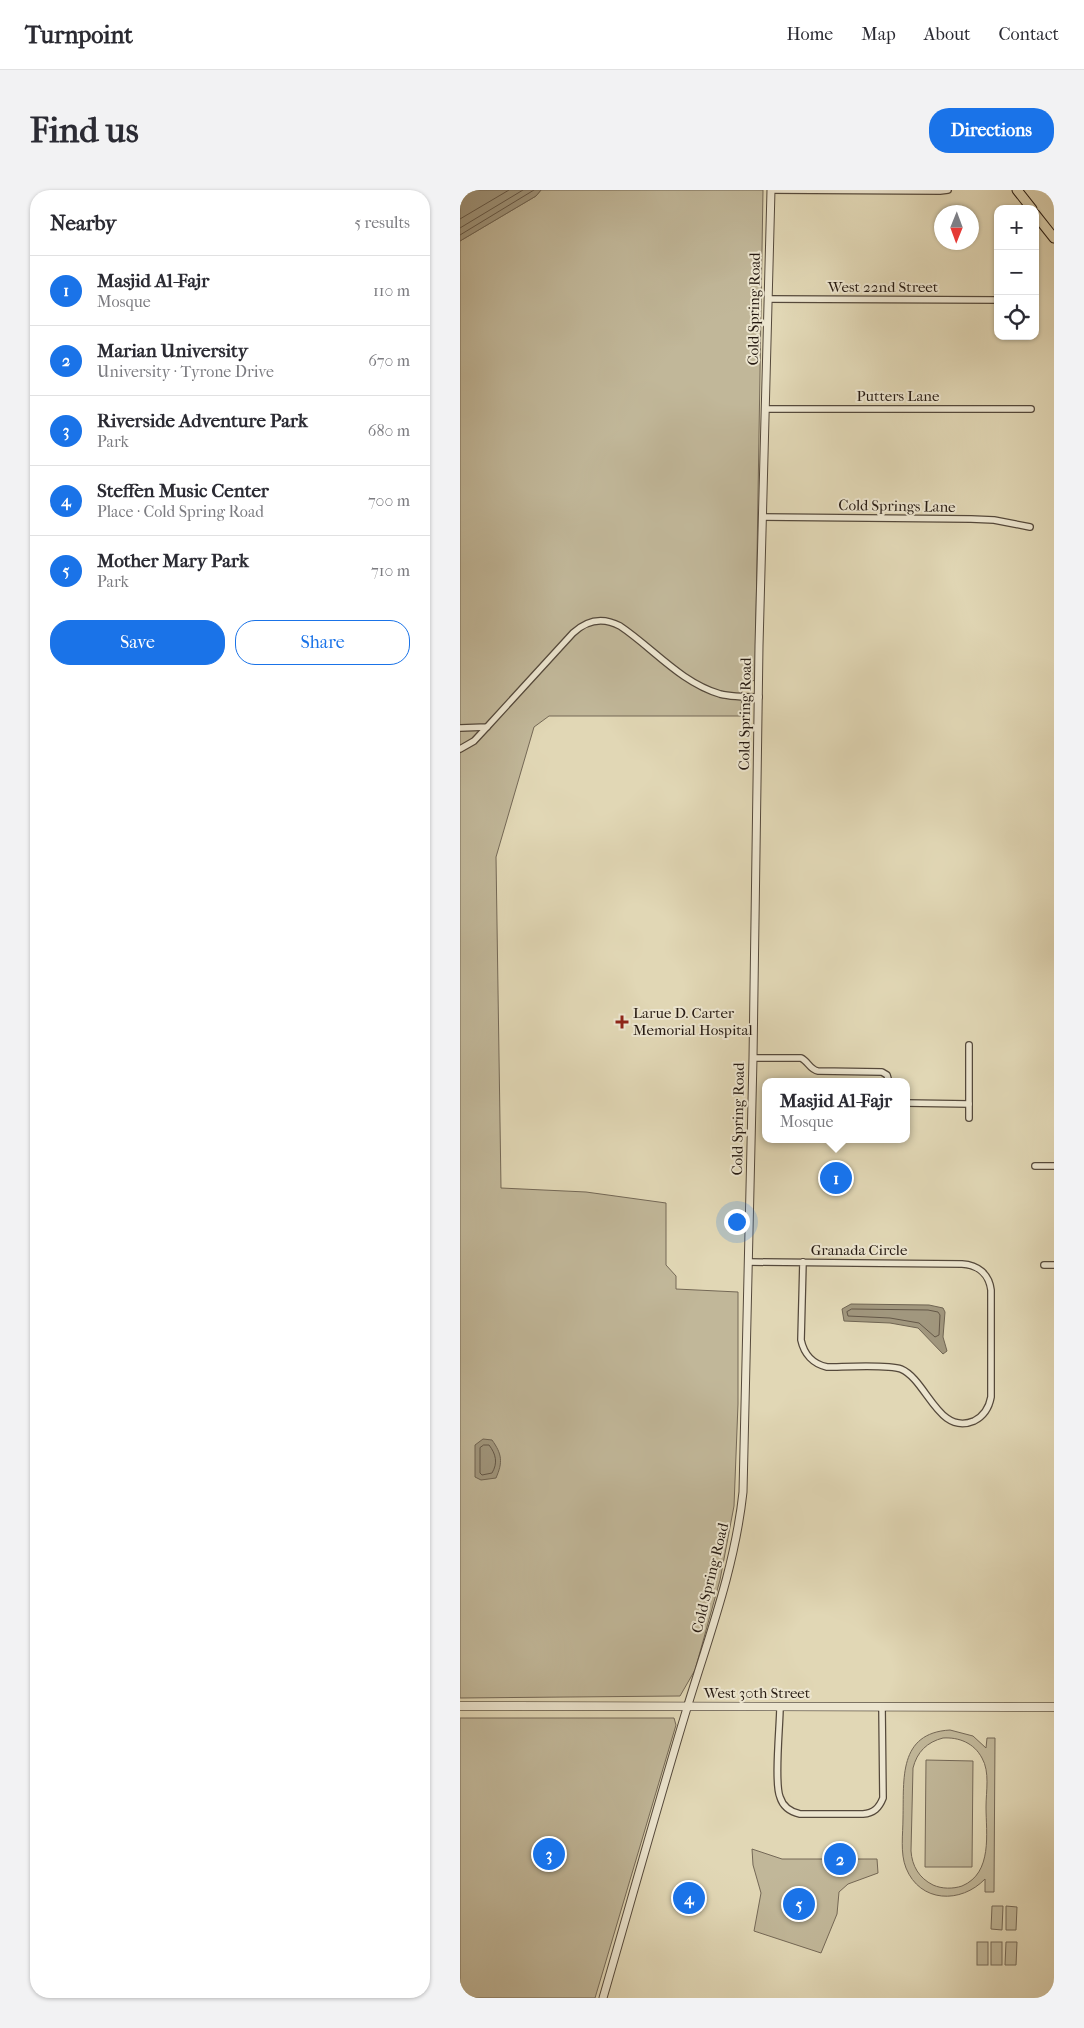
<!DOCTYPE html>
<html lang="en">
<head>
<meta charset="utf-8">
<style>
	:root { --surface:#fff; --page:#f2f2f3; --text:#2b2b33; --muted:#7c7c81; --line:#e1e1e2; --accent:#1a73e8 }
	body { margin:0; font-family:"IM FELL French Canon",serif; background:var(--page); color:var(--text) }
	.controls { position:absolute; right:15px; top:15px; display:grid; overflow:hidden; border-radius:10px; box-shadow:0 1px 4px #0004 }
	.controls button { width:45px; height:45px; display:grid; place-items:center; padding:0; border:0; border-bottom:1px solid var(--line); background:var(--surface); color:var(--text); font:25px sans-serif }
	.compass { position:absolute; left:474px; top:15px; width:45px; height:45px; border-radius:50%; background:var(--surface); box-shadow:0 1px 4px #0004; rotate:181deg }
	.you { position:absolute; left:276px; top:1031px; width:18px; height:18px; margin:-12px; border:4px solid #fff; border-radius:50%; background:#1a73e8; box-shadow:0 0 0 8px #1a73e833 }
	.badge { display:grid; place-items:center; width:32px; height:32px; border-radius:50%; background:var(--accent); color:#fff; font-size:16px; font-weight:700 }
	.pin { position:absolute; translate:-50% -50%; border:2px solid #fff; box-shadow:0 1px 5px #0006 }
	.popup { position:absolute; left:302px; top:888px; width:148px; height:65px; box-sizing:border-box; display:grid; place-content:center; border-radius:10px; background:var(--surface); filter:drop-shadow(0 1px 4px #0005); font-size:16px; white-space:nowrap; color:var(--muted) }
	.popup b { font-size:19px; color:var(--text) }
	.popup::after { content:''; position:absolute; left:50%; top:100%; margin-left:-10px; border:10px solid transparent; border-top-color:var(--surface) }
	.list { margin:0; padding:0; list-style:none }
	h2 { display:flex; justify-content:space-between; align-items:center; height:65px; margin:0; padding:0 20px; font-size:21px }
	h2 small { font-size:16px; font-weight:400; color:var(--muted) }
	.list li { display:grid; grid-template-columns:32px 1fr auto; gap:15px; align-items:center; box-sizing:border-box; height:70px; padding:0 20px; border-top:1px solid var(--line) }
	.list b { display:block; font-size:19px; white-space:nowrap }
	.list p { margin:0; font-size:16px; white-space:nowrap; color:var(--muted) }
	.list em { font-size:16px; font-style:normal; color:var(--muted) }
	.actions { display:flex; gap:10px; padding:15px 20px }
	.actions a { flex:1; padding:11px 0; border:1px solid var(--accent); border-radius:20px; text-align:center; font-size:18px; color:var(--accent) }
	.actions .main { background:var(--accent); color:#fff }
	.icon { flex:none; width:28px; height:28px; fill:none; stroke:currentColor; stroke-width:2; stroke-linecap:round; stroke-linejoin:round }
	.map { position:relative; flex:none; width:594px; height:1808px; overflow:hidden; border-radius:20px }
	header { display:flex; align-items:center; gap:30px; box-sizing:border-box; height:70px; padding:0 25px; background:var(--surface); border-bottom:1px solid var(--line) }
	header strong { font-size:24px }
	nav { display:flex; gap:28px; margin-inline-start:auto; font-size:18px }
	.intro { display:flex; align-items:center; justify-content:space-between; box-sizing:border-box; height:120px; padding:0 30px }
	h1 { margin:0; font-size:35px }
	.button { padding:12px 22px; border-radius:20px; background:var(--accent); color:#fff; font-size:18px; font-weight:700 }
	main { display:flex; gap:30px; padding:0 30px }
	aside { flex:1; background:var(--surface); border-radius:20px; box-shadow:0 1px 4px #0004 }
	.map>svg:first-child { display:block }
	.green { fill:#c1b799; stroke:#746856; fill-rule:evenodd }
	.water { fill:#a1977e; stroke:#706553 }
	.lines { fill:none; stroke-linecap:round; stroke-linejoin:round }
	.shore { stroke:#645848; stroke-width:1 }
	.minor-casing { stroke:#55493b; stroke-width:8 }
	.tertiary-casing { stroke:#55493b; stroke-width:9 }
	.secondary-casing { stroke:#261a12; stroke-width:9 }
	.primary-casing { stroke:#261a12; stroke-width:11 }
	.minor { stroke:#ece5cf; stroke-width:5.5 }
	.tertiary { stroke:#ece5cf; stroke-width:7 }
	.secondary { stroke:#ece5cf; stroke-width:8 }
	.primary { stroke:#e1d7b5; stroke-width:9 }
	.poi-dot { fill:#8f2418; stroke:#ece5cf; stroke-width:2 }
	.labels { text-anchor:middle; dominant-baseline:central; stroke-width:4; stroke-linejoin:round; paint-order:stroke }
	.street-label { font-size:15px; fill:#261a12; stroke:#ece5cf }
	.poi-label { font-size:15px; fill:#261a12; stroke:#ece5cf; text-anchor:start }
</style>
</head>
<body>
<header>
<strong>Turnpoint</strong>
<nav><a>Home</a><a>Map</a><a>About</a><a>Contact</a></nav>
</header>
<div class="intro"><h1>Find us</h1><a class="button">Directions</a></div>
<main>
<aside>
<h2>Nearby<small>5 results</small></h2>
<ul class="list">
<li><span class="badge">1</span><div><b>Masjid Al-Fajr</b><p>Mosque</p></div><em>110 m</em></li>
<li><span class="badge">2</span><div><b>Marian University</b><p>University · Tyrone Drive</p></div><em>670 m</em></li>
<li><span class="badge">3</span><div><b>Riverside Adventure Park</b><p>Park</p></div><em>680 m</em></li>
<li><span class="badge">4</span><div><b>Steffen Music Center</b><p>Place · Cold Spring Road</p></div><em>700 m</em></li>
<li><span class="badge">5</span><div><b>Mother Mary Park</b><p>Park</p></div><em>710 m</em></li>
</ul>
<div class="actions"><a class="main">Save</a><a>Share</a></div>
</aside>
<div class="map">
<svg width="594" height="1808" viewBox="0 0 594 1808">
	<rect width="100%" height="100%" fill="#e1d7b5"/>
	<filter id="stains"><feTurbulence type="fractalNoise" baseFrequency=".004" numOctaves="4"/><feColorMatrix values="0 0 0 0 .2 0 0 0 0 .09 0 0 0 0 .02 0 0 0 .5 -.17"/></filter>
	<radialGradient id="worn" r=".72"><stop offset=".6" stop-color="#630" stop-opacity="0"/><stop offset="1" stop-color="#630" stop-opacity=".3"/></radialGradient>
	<g class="green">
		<polygon points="81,0 303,0 295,490 282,495 281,526 89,526 74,537 36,667 41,998 126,1002 206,1013 206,1075 216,1086 216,1099 278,1102 278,1214 274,1316 260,1390 235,1480 220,1506 0,1508 0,51 76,6"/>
		<polygon points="0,1528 214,1528 216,1535 135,1808 0,1808"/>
		<path d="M 490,1540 L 513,1546 L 526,1558 L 527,1548 L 535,1548 L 534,1702 L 525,1702 L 525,1689 C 501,1714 460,1713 446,1678 C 440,1663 443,1644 443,1628 C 444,1589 438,1543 490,1540 ZM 483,1548 C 499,1547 514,1553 522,1568 C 530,1582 526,1601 526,1617 C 526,1643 533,1683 502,1696 C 493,1699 482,1699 473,1695 C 459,1688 452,1676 451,1661 L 453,1578 C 457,1562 467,1552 483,1548 Z"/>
		<polygon points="466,1570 513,1571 512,1677 465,1677"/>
		<polygon points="292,1659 322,1669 417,1669 418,1683 388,1694 379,1702 377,1724 361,1763 294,1741 301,1703 293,1675"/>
		<polygon points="532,1716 543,1716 542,1740 531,1739"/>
		<polygon points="546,1716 557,1717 556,1740 546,1740"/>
		<rect x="517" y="1752" width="11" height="23"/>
		<rect x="531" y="1752" width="11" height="23"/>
		<polygon points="546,1752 557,1752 556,1775 545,1775"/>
	</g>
	<g class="water">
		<polygon points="0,0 81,0 76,6 0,51"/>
		<polygon points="391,1114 469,1115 483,1118 485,1122 483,1147 487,1161 483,1164 458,1138 430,1133 384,1131 382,1119"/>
		<path d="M 23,1249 L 32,1250 C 42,1264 43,1272 36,1288 L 21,1290 L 15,1287 L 15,1255 Z"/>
	</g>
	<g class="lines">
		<g class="shore">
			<polyline points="0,29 49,0"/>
			<polyline points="0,38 63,0"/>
			<polyline points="0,45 74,0"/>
			<polygon points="392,1119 468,1120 478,1122 480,1125 479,1145 475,1147 459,1133 430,1128 388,1126 387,1122"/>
			<path d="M 24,1255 L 29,1255 C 36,1264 38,1273 32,1283 L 22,1285 L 20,1283 L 20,1258 Z"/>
		</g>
		<defs>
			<g id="minor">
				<polyline points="311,0 480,1 488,0"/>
				<polyline points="308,109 538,110"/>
				<polyline points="306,219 571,219"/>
				<polyline points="303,327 511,329 534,330 570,337"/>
				<path d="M 0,538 L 27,537 L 113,443 C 127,430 143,427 160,436 C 193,458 220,492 260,504 C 272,507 286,507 299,507"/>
				<polyline points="0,559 14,551 27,537"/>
				<path d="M 293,868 L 341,868 C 348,871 350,880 358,881 L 422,882 L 427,885 L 429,892"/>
				<polyline points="446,913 509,914"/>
				<polyline points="509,928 509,855"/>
				<polyline points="575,976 594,976"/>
				<path d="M 289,1072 C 360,1073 431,1073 502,1074 C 518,1075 529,1084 531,1100 L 531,1207 C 529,1218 524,1226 514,1231 C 478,1246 467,1190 441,1179 C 428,1174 383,1177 367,1177 C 353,1174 344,1164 341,1150 L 343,1072"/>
				<polyline points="584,1075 594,1075"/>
				<path d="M 320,1517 C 320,1535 314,1593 320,1607 C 323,1617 331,1622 340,1624 L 403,1624 C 414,1623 419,1618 423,1608 L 422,1517"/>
			</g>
			<path id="tertiary" d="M 143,1808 C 171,1711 198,1614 227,1518 C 249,1446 275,1377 283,1302 L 293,868 L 299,456 L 311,0"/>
			<polyline id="secondary" points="0,1516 594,1517"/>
			<g id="primary">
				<polyline points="557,0 572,19"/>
				<polyline points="575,24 594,48"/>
			</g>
		</defs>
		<use href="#minor" class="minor-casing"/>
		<use href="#tertiary" class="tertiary-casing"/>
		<use href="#secondary" class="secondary-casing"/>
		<use href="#primary" class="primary-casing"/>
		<use href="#minor" class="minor"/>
		<use href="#tertiary" class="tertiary"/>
		<use href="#secondary" class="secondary"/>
		<use href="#primary" class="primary"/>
	</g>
	<path class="poi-dot" d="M159.5 824.5h5v5h5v5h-5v5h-5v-5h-5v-5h5z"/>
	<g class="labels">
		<g class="street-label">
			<text x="423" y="97">West 22nd Street</text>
			<text transform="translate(294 119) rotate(-89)">Cold Spring Road</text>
			<text x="438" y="206">Putters Lane</text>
			<text transform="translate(437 316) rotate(1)">Cold Springs Lane</text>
			<text transform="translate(285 524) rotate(-89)">Cold Spring Road</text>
			<text transform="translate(278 929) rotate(-89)">Cold Spring Road</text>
			<text x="399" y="1060">Granada Circle</text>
			<text transform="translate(250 1388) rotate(-76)">Cold Spring Road</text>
			<text x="297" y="1503">West 30th Street</text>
		</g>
		<g class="poi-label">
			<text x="173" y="823">Larue D. Carter<tspan x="173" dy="17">Memorial Hospital</tspan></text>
		</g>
	</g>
	<rect width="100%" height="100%" filter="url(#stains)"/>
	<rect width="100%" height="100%" fill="url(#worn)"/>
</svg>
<div class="controls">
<button>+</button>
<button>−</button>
<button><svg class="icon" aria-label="locate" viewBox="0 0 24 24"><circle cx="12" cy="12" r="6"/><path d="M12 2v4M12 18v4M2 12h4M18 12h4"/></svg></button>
</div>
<svg class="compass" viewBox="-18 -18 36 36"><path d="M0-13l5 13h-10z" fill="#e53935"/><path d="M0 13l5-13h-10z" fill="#7c7c81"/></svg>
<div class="you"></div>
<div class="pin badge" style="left:376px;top:988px">1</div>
<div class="popup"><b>Masjid Al-Fajr</b>Mosque</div>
<div class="pin badge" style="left:380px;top:1669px">2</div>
<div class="pin badge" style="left:89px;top:1664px">3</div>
<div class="pin badge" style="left:229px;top:1708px">4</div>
<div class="pin badge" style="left:339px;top:1714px">5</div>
</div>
</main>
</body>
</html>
